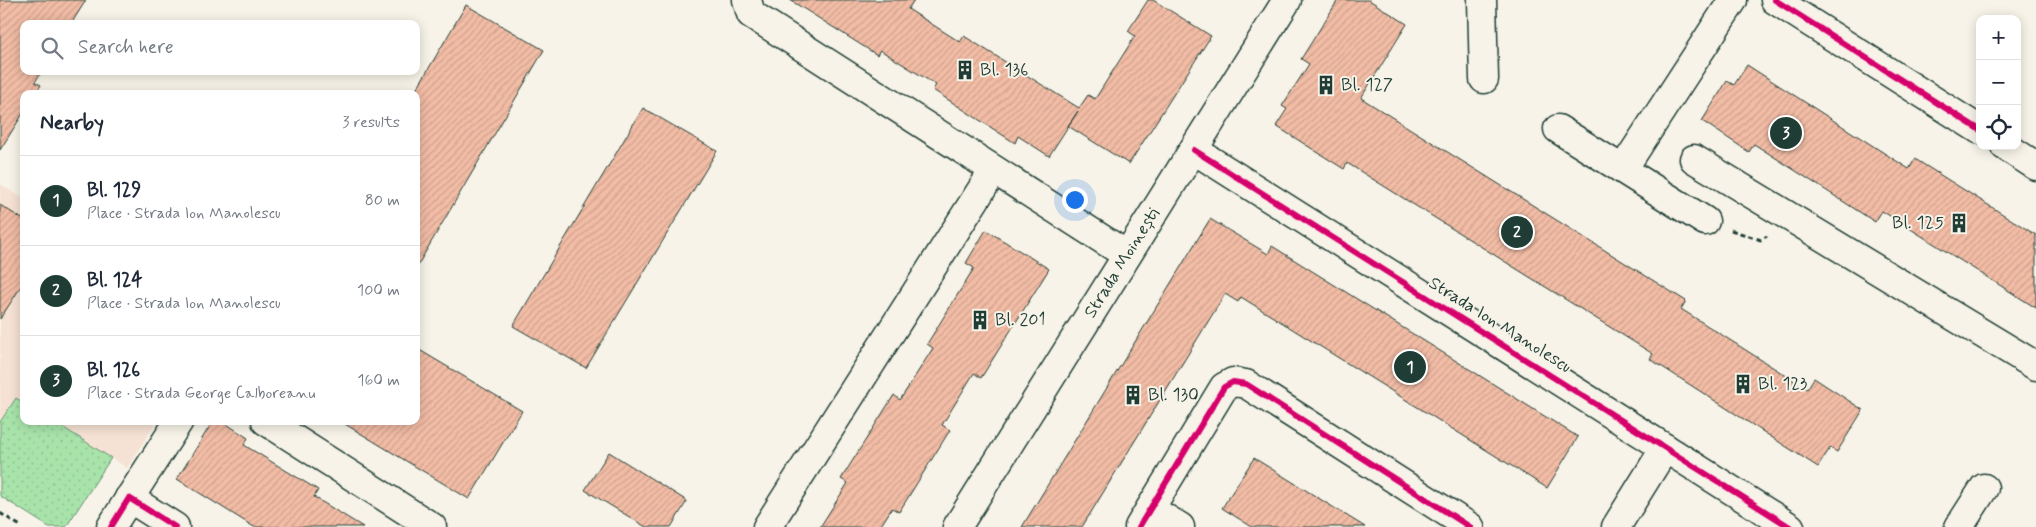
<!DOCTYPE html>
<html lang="en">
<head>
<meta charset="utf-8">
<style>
	:root { --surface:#fff; --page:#f2f2f3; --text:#1f2937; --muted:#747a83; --line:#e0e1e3; --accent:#1f3d34 }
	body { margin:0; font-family:Mynerve,sans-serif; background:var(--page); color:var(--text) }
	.controls { position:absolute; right:15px; top:15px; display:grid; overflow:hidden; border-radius:10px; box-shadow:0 2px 12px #0003 }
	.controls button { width:45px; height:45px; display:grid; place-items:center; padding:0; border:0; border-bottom:1px solid var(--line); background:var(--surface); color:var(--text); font:25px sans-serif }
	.you { position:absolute; left:1074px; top:199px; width:18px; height:18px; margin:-12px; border:4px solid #fff; border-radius:50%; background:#1a73e8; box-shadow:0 0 0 8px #1a73e833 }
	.badge { display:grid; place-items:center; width:32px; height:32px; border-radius:50%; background:var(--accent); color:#fff; font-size:16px; font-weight:700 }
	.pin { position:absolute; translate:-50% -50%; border:2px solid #fff; box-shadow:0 1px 5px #0006 }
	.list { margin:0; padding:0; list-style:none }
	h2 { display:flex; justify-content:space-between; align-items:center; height:65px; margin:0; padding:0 20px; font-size:21px }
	h2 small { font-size:16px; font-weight:400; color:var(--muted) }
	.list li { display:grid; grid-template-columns:32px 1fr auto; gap:15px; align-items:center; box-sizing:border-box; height:90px; padding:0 20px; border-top:1px solid var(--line) }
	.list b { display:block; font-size:19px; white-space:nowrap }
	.list p { margin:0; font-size:16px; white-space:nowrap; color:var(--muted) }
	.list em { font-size:16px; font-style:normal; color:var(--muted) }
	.icon { flex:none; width:28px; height:28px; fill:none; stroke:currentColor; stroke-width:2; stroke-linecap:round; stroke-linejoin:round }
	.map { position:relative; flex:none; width:2036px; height:527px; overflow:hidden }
	.search { position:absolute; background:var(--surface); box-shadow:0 2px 12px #0003; left:20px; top:20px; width:400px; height:55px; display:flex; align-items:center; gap:12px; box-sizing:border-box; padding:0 18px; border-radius:10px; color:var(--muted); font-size:19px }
	.panel { position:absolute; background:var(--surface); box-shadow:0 2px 12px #0003; left:20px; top:90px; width:400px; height:335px; border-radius:10px }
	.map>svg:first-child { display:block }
	.built { fill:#f6e2d4 }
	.grass { fill:url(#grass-dots); stroke:#64906f }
	.building { fill:url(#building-hatch); stroke:#1f3d34 }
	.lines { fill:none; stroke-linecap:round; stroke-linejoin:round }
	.minor-casing { stroke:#1f3d34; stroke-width:31 }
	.major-casing { stroke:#1f3d34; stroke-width:31 }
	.path { stroke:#1f3d34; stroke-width:3; stroke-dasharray:5 4; stroke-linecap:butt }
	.minor { stroke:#f7f3e8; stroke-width:28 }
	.major { stroke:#f7f3e8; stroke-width:28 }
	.cycleway-casing { stroke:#f7f3e8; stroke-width:9 }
	.cycleway { stroke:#d6006c; stroke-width:6 }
	.labels { text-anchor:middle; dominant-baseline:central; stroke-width:4; stroke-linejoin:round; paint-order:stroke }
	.poi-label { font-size:18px; fill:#1f3d34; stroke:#f7f3e8; text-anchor:start }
	.street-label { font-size:18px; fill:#1f3d34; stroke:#f7f3e8 }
</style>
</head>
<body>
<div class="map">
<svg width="2036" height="527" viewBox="0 0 2036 527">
	<defs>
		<pattern id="grass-dots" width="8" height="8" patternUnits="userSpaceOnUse" patternTransform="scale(1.25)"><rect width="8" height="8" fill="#a8e4aa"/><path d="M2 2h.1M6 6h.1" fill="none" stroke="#90c493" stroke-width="1.8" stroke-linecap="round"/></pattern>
		<pattern id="building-hatch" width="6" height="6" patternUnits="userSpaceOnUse" patternTransform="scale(1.25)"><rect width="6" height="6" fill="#f2bca5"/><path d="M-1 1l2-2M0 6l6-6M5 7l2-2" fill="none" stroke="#cfa28f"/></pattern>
	</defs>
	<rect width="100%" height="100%" fill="#f7f3e8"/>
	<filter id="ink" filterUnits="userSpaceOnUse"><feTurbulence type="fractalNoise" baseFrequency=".02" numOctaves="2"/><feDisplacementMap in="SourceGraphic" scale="10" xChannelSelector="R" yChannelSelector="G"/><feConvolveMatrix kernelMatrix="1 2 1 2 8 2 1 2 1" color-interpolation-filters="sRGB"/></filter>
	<g filter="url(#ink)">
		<g class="built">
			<polygon points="0,184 24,199 24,403 15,398 0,422"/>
			<polygon points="53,421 157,421 127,468"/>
		</g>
		<polygon class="grass" points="16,398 24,403 24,421 53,421 111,458 66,527 49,527 0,496 0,422"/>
		<g class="building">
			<polygon points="0,0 86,0 71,24 24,24 24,71 42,71 35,82 41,85 35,94 24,94 24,112 0,150"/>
			<polygon points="790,0 914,0 908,9 960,42 964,36 1079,108 1088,95 1095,99 1135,36 1128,31 1148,0 1153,0 1211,36 1129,164 1068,126 1078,111 1049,156 1018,136 1015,143 933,90 936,85 880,50 877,55"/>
			<polygon points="1338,0 1369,0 1407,24 1361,98 1686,301 1681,309 1807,389 1814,378 1863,410 1837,452 1830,448 1818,467 1650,359 1653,354 1347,163 1344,169 1276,126 1287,109 1282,106 1309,64 1301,59"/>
			<polygon points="466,5 544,50 416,268 416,90"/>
			<polygon points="1747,65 1909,169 1915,159 2036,235 2036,308 1882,211 1875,222 1754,144 1749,152 1702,121 1727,81 1734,85"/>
			<polygon points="643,108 717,151 586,368 513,326"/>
			<polygon points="0,205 24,220 24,282 0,319"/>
			<polygon points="1210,219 1268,254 1272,246 1578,437 1547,488 1241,297 1238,302 1225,294 1082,527 1022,527"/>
			<polygon points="986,230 1049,269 981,378 974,373 942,425 950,430 899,512 892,508 880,527 820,527 848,483 841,479 894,395 900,400 933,348 927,344 974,268 966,263"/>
			<polygon points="416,348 522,411 469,499 340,421 416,421"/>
			<polygon points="213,421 222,421 248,438 244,445 318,490 314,497 363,527 254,527 177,479"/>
			<polygon points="609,452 687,501 671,527 646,527 585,490"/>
			<polygon points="1254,458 1365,527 1252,527 1222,508"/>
		</g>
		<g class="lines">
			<defs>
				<g id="minor">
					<polyline points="747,0 751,14 1127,255"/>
					<polyline points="1482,0 1484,79"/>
					<polyline points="1775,0 1980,130"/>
					<polyline points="1558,129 1705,221"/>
					<polyline points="2005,146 2036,166"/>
					<polyline points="1194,150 1790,527"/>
					<polyline points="1694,159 2036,366"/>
					<polyline points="1623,169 1733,0"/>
					<polyline points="266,421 432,527"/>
					<polyline points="129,498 175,527"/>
					<polyline points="1150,509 1180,527"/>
					<polyline points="111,527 179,421"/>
					<polyline points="767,527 994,170"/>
					<polyline points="1139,527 1224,387 1233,382 1246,384 1470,527"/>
					<polyline points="1616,527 1665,448"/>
					<polyline points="1959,527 1984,488"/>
				</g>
				<polyline id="major" points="957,527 1287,0"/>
			</defs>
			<use href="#minor" class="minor-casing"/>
			<use href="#major" class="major-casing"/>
			<g class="path">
				<polyline points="1731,230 1761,240 1767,236"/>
				<polyline points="0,513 22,527"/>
			</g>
			<use href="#minor" class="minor"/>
			<use href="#major" class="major"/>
			<defs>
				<g id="cycleway">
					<polyline points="1775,0 1980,130"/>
					<polyline points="1194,150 1790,527"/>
					<polyline points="111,527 129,498 175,527"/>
					<polyline points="1139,527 1224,387 1233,382 1246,384 1470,527"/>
				</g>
			</defs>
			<use href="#cycleway" class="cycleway-casing"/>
			<use href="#cycleway" class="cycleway"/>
		</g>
	</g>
	<defs>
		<symbol id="building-bare" viewBox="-9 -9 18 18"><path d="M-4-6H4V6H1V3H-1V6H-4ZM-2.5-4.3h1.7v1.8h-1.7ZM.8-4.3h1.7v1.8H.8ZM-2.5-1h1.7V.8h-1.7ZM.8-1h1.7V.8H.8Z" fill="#1f3d34" stroke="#f7f3e8" stroke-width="2.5" paint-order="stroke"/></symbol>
	</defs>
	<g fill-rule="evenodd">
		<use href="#building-bare" x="951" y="56" width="28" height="28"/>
		<use href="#building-bare" x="1312" y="71" width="28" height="28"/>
		<use href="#building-bare" x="1945" y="209" width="28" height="28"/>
		<use href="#building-bare" x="966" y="306" width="28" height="28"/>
		<use href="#building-bare" x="1729" y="370" width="28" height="28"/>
		<use href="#building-bare" x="1119" y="381" width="28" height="28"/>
	</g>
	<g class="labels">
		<g class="poi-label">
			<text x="980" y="70">Bl. 136</text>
			<text x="1341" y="85">Bl. 127</text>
			<text x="1944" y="223" text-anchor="end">Bl. 125</text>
			<text x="995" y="320">Bl. 201</text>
			<text x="1758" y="384">Bl. 123</text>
			<text x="1148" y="395">Bl. 130</text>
		</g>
		<g class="street-label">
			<text transform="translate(1122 263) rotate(-58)">Strada Moinești</text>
			<text transform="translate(1500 325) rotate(32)">Strada Ion Manolescu</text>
		</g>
	</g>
</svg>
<div class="controls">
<button>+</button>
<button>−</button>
<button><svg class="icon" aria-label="locate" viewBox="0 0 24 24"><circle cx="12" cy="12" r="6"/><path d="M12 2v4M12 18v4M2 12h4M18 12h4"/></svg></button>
</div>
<div class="you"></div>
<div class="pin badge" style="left:1410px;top:367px">1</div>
<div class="pin badge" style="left:1517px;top:232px">2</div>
<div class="pin badge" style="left:1786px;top:133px">3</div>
<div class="search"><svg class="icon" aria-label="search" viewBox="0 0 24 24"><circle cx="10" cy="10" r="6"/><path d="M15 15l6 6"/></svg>Search here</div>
<section class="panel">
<h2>Nearby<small>3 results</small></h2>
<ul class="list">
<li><span class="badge">1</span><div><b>Bl. 129</b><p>Place · Strada Ion Manolescu</p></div><em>80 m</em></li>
<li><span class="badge">2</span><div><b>Bl. 124</b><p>Place · Strada Ion Manolescu</p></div><em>100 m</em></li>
<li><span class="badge">3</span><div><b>Bl. 126</b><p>Place · Strada George Calboreanu</p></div><em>160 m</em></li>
</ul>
</section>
</div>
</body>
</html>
